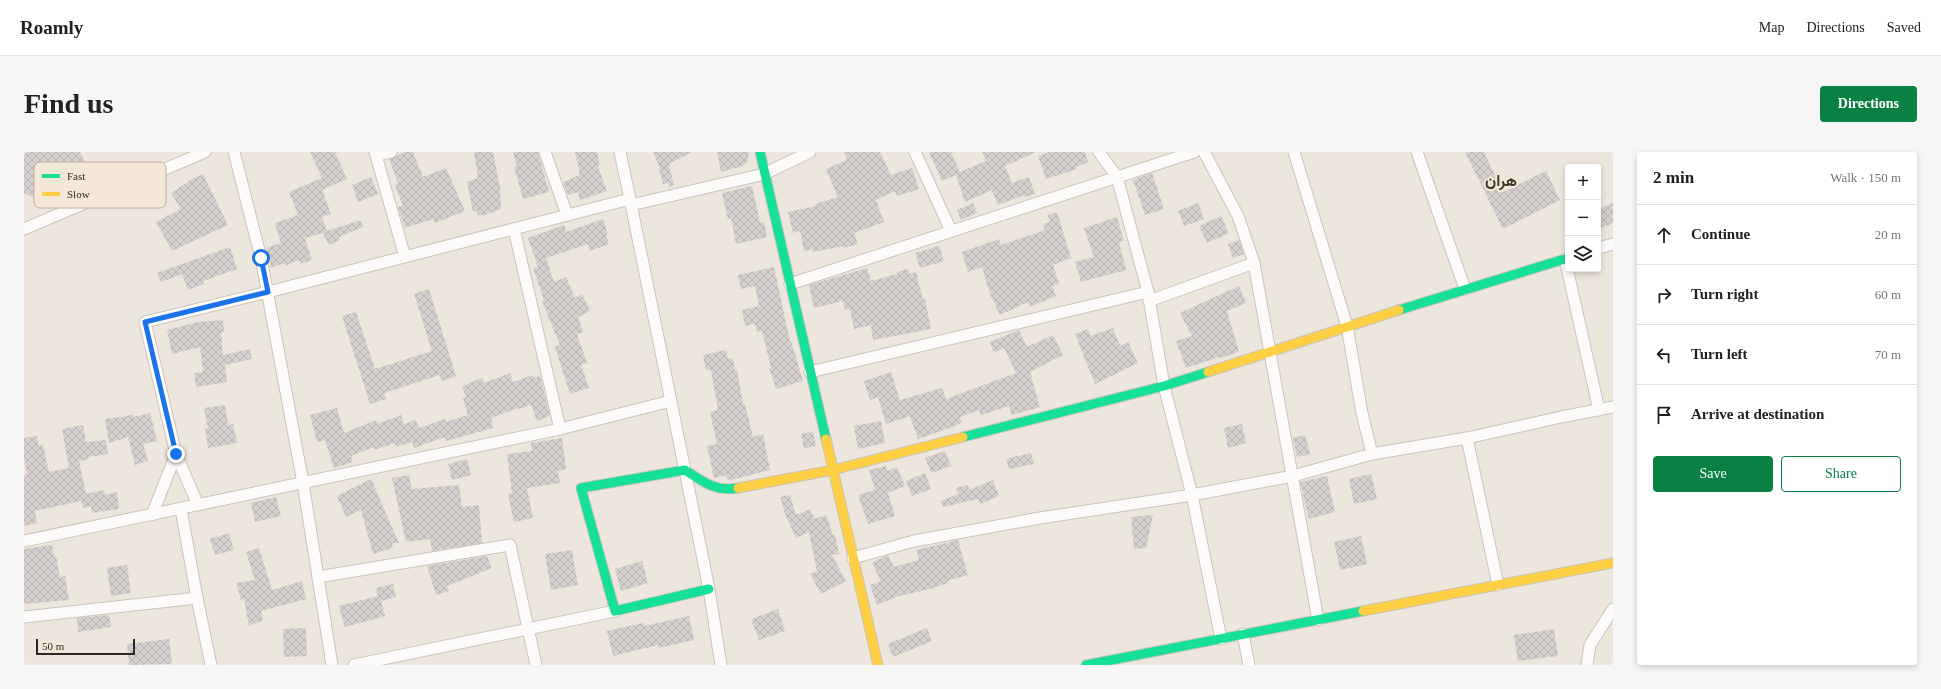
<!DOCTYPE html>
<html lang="en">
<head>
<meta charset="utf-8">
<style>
	:root { --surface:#fff; --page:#f6f6f6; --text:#202124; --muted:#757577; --line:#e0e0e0; --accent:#0b8043 }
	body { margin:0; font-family:"Times New Roman",Vazirmatn,serif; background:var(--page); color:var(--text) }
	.controls { position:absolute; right:12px; top:12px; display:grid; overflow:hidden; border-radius:4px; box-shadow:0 2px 6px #0003 }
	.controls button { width:36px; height:36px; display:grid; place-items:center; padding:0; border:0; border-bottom:1px solid var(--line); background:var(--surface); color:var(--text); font:20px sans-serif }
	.scale { position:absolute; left:12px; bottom:10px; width:99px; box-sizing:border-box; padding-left:4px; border:2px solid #2d2822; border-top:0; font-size:11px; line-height:14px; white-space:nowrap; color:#2d2822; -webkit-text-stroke:3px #f3e7d6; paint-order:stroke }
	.stop { position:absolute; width:12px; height:12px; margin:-9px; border:3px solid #1a73e8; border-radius:50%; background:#fff }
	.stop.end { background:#1a73e8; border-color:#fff; box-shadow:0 1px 4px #0008 }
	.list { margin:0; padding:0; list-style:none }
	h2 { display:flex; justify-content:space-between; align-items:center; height:52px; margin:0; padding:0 16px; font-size:17px }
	h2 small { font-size:13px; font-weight:400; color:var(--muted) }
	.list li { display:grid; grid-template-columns:26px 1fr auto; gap:12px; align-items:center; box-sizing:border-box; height:60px; padding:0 16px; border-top:1px solid var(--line) }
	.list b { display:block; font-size:15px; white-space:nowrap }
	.list em { font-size:13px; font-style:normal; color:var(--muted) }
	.actions { display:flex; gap:8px; padding:12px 16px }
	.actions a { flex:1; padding:9px 0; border:1px solid var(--accent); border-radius:4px; text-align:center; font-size:14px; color:var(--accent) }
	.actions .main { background:var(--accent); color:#fff }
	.icon { flex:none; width:22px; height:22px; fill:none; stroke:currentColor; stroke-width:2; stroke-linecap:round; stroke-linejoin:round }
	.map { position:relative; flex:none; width:1589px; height:513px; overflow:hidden; border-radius:4px }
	header { display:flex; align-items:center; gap:24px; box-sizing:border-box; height:56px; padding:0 20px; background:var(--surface); border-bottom:1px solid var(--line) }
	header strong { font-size:19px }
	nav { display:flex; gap:22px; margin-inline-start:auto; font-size:14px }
	.intro { display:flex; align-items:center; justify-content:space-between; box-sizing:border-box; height:96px; padding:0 24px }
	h1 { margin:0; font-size:28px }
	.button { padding:10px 18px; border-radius:4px; background:var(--accent); color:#fff; font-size:14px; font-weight:700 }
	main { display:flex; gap:24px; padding:0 24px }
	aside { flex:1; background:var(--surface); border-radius:4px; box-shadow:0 2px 6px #0003 }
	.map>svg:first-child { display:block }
	.building { fill:url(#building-cross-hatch) }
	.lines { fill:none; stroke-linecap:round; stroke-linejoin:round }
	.street-casing { stroke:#c9c4bc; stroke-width:13 }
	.fast-casing { stroke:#c9c4bc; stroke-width:11 }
	.slow-casing { stroke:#c9c4bc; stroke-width:11 }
	.street { stroke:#fcfbfa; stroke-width:11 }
	.fast { stroke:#16e098; stroke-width:9 }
	.slow { stroke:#ffcf43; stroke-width:9 }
	.route { stroke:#1a73e8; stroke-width:5 }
	.labels { text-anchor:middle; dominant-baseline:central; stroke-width:4; stroke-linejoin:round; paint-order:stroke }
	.district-label { font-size:16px; font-weight:bold; fill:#3f3628; stroke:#f3e7d6 }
	.key { fill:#f3e7d6; stroke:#b8aea0; stroke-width:1 }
	.key-label { font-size:11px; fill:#2d2822 }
</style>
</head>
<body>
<header>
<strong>Roamly</strong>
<nav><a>Map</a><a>Directions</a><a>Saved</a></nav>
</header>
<div class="intro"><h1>Find us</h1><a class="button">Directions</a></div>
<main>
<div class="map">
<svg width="1589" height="513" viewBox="0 0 1589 513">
	<defs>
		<pattern id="building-cross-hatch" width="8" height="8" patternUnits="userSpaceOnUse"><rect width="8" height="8" fill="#d5d0ce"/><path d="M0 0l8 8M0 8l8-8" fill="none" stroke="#b7b3b1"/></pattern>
	</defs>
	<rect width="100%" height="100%" fill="#ede6dc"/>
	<g class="building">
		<polygon points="0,0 56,0 64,16 36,30 38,32 19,41 25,53 0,41"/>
		<polygon points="286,0 311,0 323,27 298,38 307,62 298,65 303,79 337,68 339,75 315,85 316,88 305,93 299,81 281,86 288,108 277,112 275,108 261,114 260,111 247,116 242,96 257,91 251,71 274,63 265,40 298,26"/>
		<polygon points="381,0 389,0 399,25 422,16 441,59 411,71 409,67 381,76 374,55 379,54 371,33 374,31 365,7"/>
		<polygon points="450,0 469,0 476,36 477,57 458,64 457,62 454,64 452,58 449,60 443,30 454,26"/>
		<polygon points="489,0 514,0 525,40 499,47 490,15 493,14"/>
		<polygon points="551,0 573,0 576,13 574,14 583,39 556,48 554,40 544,43 539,30 556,23"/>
		<polygon points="629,0 668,0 645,12 650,33 645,35 644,31 639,32 635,17 636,16"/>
		<polygon points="693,0 725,0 723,10 719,14 697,20"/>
		<polygon points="820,0 856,0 867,23 888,16 895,37 873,44 871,39 852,48 860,70 830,81 834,92 820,96 820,94 789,100 789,97 780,99 776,79 769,81 764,60 792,54 791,52 814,45 802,17 823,8"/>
		<polygon points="905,0 927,0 936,20 962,9 958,0 1012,0 981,14 988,31 1005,25 1011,42 1001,45 1000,43 974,53 968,38 941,50 932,23 918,29"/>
		<polygon points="1026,0 1061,0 1064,10 1052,15 1053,17 1022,27 1014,4"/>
		<polygon points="1441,0 1460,0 1479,40 1522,19 1536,48 1479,77"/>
		<polygon points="1128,21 1140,57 1121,63 1109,28"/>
		<polygon points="179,22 204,73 148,99 132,70 157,57 147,41 164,30 164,29"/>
		<polygon points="347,25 354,42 334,50 328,33"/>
		<polygon points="728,34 736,71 740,70 743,85 712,92 707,66 704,67 698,41"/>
		<polygon points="949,51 953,61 937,68 933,58"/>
		<polygon points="1174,51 1180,67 1160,74 1154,59"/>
		<polygon points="1589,51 1589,71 1577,76 1574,70 1574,57"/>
		<polygon points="1033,60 1047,106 1029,113 1035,132 1028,134 1032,144 1006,155 1004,150 976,163 966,142 958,115 944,120 938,100 975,87 977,93 1021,78 1019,72 1026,70 1024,63"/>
		<polygon points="1197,64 1205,81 1183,91 1175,74"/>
		<polygon points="1093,65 1100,89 1095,90 1102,118 1057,130 1051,110 1070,105 1060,76"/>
		<polygon points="579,67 584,83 582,84 585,92 566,99 564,92 522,106 530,130 542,125 551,146 558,142 566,159 554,165 559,180 553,182 563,211 557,213 565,236 546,242 531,195 536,193 518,149 520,148 509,116 514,115 504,86 540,73 542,80"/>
		<polygon points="1215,88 1220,102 1209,106 1204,92"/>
		<polygon points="915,94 920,109 896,116 891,101"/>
		<polygon points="206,95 213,117 179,129 180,132 164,138 158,122 137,130 133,121"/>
		<polygon points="750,115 766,190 767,189 779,229 752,237 745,216 747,216 738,179 733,180 731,172 721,174 718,158 735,154 731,134 717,137 714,123"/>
		<polygon points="843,116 847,129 873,122 873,120 884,117 886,122 892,120 899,148 901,147 907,177 849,188 847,173 830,177 826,157 821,158 819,149 790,156 785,133"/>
		<polygon points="1215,134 1222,151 1203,159 1215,200 1196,206 1195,205 1162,216 1152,189 1168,184 1156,161"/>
		<polygon points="405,137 432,224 418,229 416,223 360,241 362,247 346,252 318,164 332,160 351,217 408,199 390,142"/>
		<polygon points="199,168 200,180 197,181 199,203 226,197 228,207 201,213 203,230 172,235 170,221 179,220 176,195 148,202 143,178 174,170"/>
		<polygon points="1089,176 1096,194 1104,190 1114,211 1071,232 1051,182 1064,177 1067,184"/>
		<polygon points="995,178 1003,195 1029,183 1039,203 1006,220 1016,255 988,263 985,254 957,263 955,258 936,265 938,270 931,274 894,287 886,264 862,272 854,245 846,248 840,229 867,220 876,248 918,236 922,247 992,221 980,196 970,201 966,190"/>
		<polygon points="702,198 704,207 709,206 711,218 713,218 719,252 721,252 729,285 739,282 746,318 707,328 703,327 702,323 690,326 683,294 693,292 686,260 694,258 687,218 682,218 679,203"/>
		<polygon points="486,221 489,230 509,223 510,226 516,224 526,264 513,269 507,253 495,257 494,256 467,266 469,276 422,289 421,285 390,296 388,290 372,295 371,291 351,298 350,295 327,304 329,310 310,316 301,288 293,290 286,263 313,256 320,281 352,268 353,272 377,263 380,272 392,268 395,276 421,267 422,270 444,263 439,246 442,245 438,234 458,226 460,231"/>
		<polygon points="201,253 204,273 209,272 213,291 184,296 181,277 184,276 180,256"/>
		<polygon points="126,261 133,289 119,292 124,309 111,313 104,285 85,291 81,267 95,265 95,266 109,262 110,265"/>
		<polygon points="857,269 861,291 834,297 830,274"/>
		<polygon points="1218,272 1222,291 1204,296 1200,276"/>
		<polygon points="59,273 62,290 82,288 84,302 64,305 65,307 55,309 62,342 80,338 81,343 93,340 95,357 68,361 67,354 59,356 57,349 11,359 13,371 0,374 0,323 3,322 0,306 0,286 13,284 15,294 19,293 25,320 45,316 38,277"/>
		<polygon points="789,280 792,294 780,296 777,282"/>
		<polygon points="1281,283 1286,302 1273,305 1269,286"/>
		<polygon points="538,286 542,317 534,319 536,331 503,336 509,366 490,370 484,342 488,341 483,302 508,299 507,291"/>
		<polygon points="921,299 927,314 907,321 901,306"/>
		<polygon points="1007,301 1010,312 985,317 982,307"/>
		<polygon points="443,307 447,323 428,328 424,312"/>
		<polygon points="862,314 863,319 873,315 881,334 864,341 871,364 844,372 834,343 851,338 845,318"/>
		<polygon points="901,321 907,337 888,344 882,329"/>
		<polygon points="1347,322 1353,347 1330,352 1325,327"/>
		<polygon points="385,323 388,337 435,333 438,355 455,353 458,391 408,399 406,387 382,390 368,326"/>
		<polygon points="1303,324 1311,360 1285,367 1276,330"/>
		<polygon points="347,327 375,391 368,391 369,396 349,402 337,358 322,365 313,344"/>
		<polygon points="969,328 975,344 956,352 954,347 919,355 917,349 934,342 932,336 944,333 945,338"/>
		<polygon points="766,343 772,363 786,357 790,367 802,363 809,383 811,383 815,402 808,403 822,429 797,442 786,422 793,419 785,380 772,386 762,365 756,345"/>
		<polygon points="252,345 257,364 231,370 227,351"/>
		<polygon points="1129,363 1122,396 1110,397 1107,365"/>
		<polygon points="205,381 210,398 191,403 186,387"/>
		<polygon points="1337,384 1343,412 1316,418 1310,390"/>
		<polygon points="934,388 944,423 923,429 924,431 906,437 875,444 853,453 846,433 857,429 848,411 864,403 870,415 895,408 892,398"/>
		<polygon points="28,393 30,404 32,404 36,425 41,424 45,448 0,452 0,397"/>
		<polygon points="235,396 248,438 278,429 282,447 237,459 239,468 225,474 220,447 217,448 212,431 231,428 222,400"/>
		<polygon points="548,398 554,433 527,438 521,402"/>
		<polygon points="463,404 468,416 423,434 425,439 412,443 403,414"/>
		<polygon points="618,409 624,431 597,439 591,417"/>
		<polygon points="103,413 107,441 87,444 83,416"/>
		<polygon points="369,432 372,445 357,449 361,464 321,475 315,454 354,444 352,436"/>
		<polygon points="754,457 761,479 735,488 727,467"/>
		<polygon points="85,463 87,475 54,480 53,466"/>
		<polygon points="665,464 670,488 635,496 634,493 589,504 583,479 619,471 620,474"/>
		<polygon points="282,476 283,504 260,505 259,477"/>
		<polygon points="903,476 908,489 869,505 864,492"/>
		<polygon points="1530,477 1534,504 1494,509 1490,483"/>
		<polygon points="145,487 148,512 105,513 103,492"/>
	</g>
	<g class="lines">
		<defs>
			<g id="street">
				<polyline points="210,0 237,106 279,331 308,513"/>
				<polyline points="351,0 381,105"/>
				<polyline points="521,0 543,63"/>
				<polyline points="891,0 927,79"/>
				<polyline points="1075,0 1093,25 1124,140 1140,234 1168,343 1197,487"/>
				<polyline points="1180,0 1214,64 1230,111 1294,468"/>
				<polyline points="1270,0 1323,174 1338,261 1348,302 1443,286"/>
				<polyline points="1393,0 1441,137"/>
				<polyline points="352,3 367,0"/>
				<polyline points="606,47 685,437 697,513"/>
				<polyline points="607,53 740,22 786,0"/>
				<polyline points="0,77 181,0"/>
				<polyline points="1574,96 1589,92"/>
				<polyline points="1541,107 1575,258"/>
				<polyline points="766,132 1170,0"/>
				<polyline points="1125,149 1230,111"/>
				<polyline points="786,220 1124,140"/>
				<polyline points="536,277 647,249"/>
				<polyline points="152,302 174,353"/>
				<polyline points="128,363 152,302 121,170 244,140 606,47 596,0"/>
				<polyline points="0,389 536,277 490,77"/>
				<polyline points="829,406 890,389 1016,366 1168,343 1269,324 1348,302"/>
				<polyline points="294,425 486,393 512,513"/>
				<polyline points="1474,433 1443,286 1537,265 1589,255"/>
				<polyline points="173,446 187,513"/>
				<polyline points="0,465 173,446 157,357"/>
				<polyline points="1219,482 1225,513"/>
				<polyline points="330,513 591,459"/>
				<polyline points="1563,513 1566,493 1589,457"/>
			</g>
			<g id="fast">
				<polyline points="736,0 802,287"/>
				<polyline points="1375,158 1544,106"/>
				<polyline points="939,285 1140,234 1184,220"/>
				<path d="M 685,437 L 591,459 L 557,336 L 661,318 C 679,330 692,340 714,336"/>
				<polyline points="1062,513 1339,459"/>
			</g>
			<g id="slow">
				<polyline points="1184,220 1375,158"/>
				<polyline points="802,287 854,513"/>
				<polyline points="714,336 809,318 939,285"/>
				<polyline points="1339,459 1589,411"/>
			</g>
		</defs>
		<use href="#street" class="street-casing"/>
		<use href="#fast" class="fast-casing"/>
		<use href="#slow" class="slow-casing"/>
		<use href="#street" class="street"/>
		<use href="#fast" class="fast"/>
		<use href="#slow" class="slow"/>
	</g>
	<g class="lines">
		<polyline class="route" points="152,302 121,170 244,140 237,106"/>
	</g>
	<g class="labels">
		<g class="district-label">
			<text x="1477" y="28">هران</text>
		</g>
	</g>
	<rect x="10" y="10" width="132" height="46" rx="6" class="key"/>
	<rect x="18" y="22" width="18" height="4" fill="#16e098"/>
	<rect x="18" y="40" width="18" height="4" fill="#ffcf43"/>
	<g class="key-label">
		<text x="43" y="28">Fast</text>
		<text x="43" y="46">Slow</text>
	</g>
</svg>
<div class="controls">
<button>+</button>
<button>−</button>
<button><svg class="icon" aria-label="layers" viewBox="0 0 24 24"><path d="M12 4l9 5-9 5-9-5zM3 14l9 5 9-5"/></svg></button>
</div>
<div class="scale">50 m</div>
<div class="stop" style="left:237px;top:106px"></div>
<div class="stop end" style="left:152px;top:302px"></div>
</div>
<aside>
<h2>2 min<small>Walk · 150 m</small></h2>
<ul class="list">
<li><svg class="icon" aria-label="ahead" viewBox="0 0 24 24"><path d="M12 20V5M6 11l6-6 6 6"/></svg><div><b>Continue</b></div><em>20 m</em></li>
<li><svg class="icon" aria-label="right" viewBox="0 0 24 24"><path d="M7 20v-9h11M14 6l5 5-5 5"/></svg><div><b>Turn right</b></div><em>60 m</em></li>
<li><svg class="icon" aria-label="left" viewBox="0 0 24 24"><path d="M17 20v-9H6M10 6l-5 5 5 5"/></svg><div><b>Turn left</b></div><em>70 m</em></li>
<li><svg class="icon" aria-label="arrive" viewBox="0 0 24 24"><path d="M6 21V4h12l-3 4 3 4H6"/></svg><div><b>Arrive at destination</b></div></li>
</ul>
<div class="actions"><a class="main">Save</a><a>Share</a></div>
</aside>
</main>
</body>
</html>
